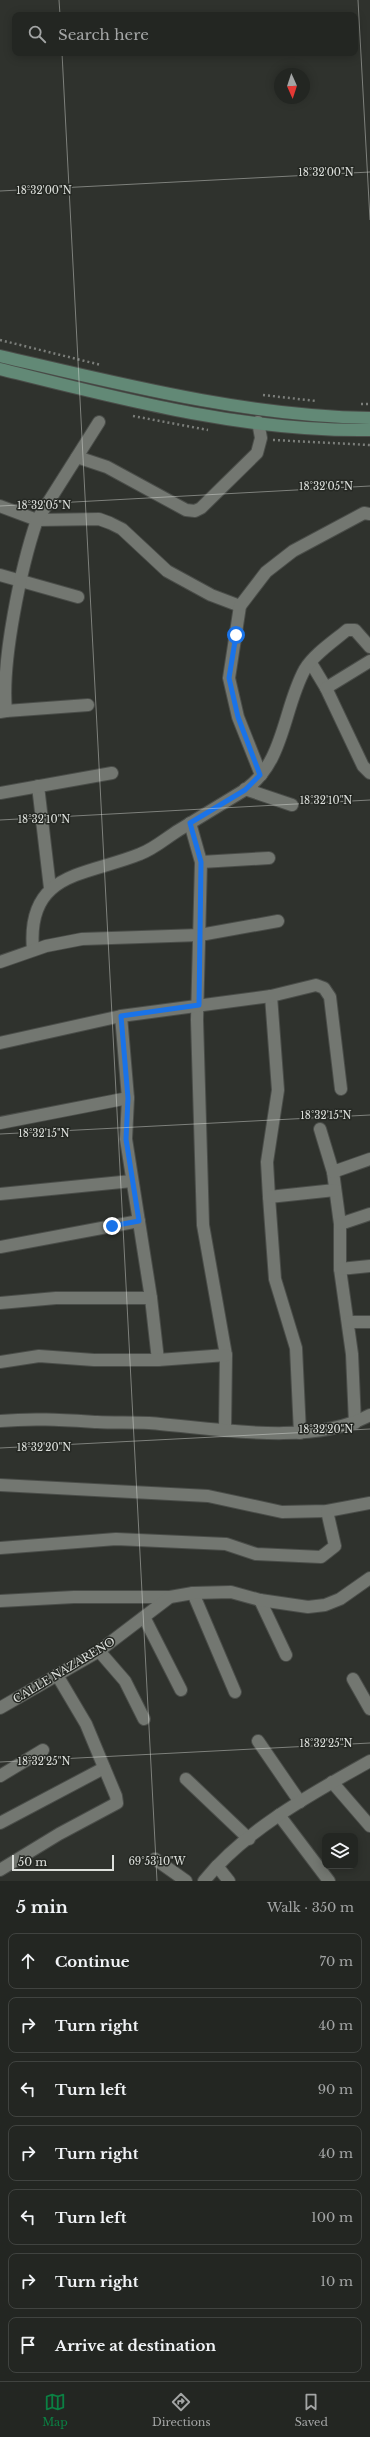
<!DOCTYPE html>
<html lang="en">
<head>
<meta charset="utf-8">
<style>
	:root { --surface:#232622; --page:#2b2e2a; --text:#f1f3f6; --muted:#a3a5a5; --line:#404340; --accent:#0b8043 }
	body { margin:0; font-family:"Libre Baskerville",serif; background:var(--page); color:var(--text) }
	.controls { position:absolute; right:12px; bottom:12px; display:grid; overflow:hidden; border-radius:8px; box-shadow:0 2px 10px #0003 }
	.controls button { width:36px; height:36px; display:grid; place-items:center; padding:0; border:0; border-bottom:1px solid var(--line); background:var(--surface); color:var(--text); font:20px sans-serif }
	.compass { position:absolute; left:274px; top:68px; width:36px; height:36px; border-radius:50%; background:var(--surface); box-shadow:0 2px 10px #0003; rotate:177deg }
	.scale { position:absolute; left:12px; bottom:10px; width:102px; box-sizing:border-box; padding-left:4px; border:2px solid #dde0dc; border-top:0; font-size:11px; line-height:14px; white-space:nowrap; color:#dde0dc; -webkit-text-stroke:3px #252823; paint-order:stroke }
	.stop { position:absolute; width:12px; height:12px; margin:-9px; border:3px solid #1a73e8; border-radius:50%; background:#fff }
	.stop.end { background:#1a73e8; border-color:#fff; box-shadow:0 1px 4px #0008 }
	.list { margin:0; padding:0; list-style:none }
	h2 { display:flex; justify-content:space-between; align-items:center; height:52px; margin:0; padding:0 16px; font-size:17px }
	h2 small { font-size:13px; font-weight:400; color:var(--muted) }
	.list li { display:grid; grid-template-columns:26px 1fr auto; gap:12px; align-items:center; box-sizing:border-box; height:56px; margin:0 8px 8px; padding:0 8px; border:1px solid var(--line); border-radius:8px }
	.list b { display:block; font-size:15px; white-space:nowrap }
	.list em { font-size:13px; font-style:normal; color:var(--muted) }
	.icon { flex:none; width:22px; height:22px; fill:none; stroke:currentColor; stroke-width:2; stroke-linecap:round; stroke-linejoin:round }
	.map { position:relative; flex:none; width:370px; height:1881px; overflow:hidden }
	.search { position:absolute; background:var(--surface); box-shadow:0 2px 10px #0003; left:12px; right:12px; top:12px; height:44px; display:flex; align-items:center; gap:10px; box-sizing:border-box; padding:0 14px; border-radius:8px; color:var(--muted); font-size:15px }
	.sheet { height:500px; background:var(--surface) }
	nav { display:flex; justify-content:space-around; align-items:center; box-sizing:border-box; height:56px; border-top:1px solid var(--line); background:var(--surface); font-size:11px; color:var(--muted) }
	nav a { display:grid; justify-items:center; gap:2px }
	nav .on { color:var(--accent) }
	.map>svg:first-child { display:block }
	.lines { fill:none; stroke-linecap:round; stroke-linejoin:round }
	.street-casing { stroke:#4a4d49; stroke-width:14 }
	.secondary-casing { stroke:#4a4d49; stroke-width:14 }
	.path { stroke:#7b7e7a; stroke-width:2.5; stroke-dasharray:2 3; stroke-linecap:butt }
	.street { stroke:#737771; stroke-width:12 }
	.secondary { stroke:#628976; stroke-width:12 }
	.route { stroke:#1a73e8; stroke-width:5 }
	.ticks { fill:none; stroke:#dde0dc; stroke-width:1; stroke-opacity:0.45 }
	.labels { text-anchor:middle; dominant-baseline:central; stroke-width:3; stroke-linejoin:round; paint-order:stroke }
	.street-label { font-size:11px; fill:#dde0dc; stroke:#252823 }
	.ticks-label { font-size:10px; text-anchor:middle; fill:#dde0dc; stroke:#252823; stroke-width:3; stroke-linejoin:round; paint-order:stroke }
</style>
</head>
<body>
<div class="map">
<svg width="370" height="1881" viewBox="0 0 370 1881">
	<rect width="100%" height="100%" fill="#2f322d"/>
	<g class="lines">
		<defs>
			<g id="street">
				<polyline points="77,457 107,467 186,510 195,511 201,508 257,453 261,438 258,422"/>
				<polyline points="0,506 37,520 99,519 110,523 122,529 167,571 211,595 240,606"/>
				<polyline points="0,575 78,597"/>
				<polyline points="311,663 326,688 363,766 370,773"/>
				<polyline points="326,688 370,661"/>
				<polyline points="6,711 88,705"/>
				<path d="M 0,712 L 6,711 C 1,662 21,567 37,520 L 99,422"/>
				<polyline points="261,775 238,717 229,678 240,606 266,572 293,551 364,513 370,514"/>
				<polyline points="38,786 50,888"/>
				<polyline points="245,789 292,805"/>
				<polyline points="0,793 112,773"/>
				<polyline points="190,823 201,862 197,1020 203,1225 226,1355 225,1430"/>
				<polyline points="201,862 269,858"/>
				<path d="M 33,950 C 26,871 86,876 140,854 C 154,849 166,838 179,830 C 200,817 222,804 243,791 C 285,764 283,708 305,669 C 314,654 334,641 347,630 L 355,630 L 370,647"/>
				<polyline points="0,962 46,946 82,939 200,935 278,921"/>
				<polyline points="271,996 278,1090 267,1162 269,1197 275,1279 296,1348 300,1433"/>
				<polyline points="121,1016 128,1098 126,1139 151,1298 158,1360"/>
				<polyline points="0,1043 121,1016 271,996 316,985 324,988 330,997 341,1089"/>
				<polyline points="0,1123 128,1098"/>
				<polyline points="320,1129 333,1172 340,1224 340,1269 352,1354 355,1423"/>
				<polyline points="333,1172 370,1159"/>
				<polyline points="0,1194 132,1181"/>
				<polyline points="269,1197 335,1190"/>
				<polyline points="340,1224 370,1214"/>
				<polyline points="0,1247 139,1221"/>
				<polyline points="340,1269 370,1266"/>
				<polyline points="0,1303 56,1298 151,1298"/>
				<polyline points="349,1322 370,1322"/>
				<polyline points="0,1362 39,1356 94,1360 158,1360 226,1355"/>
				<path d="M 0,1421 C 34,1418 63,1420 97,1422 C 114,1423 131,1422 149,1423 C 214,1428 311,1447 370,1415"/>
				<polyline points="0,1485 208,1496 282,1512 327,1511 370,1503"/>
				<polyline points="0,1548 116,1539 226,1544 256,1554 321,1557 335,1546 327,1511"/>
				<polyline points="193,1593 235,1692"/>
				<polyline points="260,1600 286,1655"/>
				<polyline points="0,1601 74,1597 170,1597"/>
				<polyline points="144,1617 181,1690"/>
				<polyline points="99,1651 125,1681 144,1719"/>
				<polyline points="353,1679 370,1709"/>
				<polyline points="0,1708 99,1651 170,1597 193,1593 231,1592 260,1600 308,1607 325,1605 340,1599 370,1578"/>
				<polyline points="258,1741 300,1802"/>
				<polyline points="0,1776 43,1750"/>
				<polyline points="186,1779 249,1839"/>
				<polyline points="332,1782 370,1826"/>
				<polyline points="279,1815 329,1881"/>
				<polyline points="0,1823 104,1768"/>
				<polyline points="155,1859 186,1881"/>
				<polyline points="217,1866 229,1881"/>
				<polyline points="0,1870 59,1834 117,1803 116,1796 86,1724 57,1675"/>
				<path d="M 204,1881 C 246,1829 313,1793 370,1761"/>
			</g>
			<g id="secondary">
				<path d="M 0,356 C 121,384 245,416 370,418"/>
				<path d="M 0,369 C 120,399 245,432 370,430"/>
			</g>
		</defs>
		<use href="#street" class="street-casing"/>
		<use href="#secondary" class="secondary-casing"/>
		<g class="path">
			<polyline points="0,340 101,365"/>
			<polyline points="263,395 316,401"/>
			<polyline points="361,404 370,404"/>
			<polyline points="133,416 208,430"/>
			<polyline points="273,440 370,445"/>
		</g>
		<use href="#street" class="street"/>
		<use href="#secondary" class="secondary"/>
	</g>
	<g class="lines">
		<polyline class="route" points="112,1226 139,1221 126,1139 128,1098 121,1016 199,1005 201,862 190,823 245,790 260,775 238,717 229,678 236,635"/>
	</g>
	<path class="ticks" d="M 59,0 L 60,15M 358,0 L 370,220M 62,53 L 157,1881M 0,191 L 370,172M 0,506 L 370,486M 0,820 L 370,800M 0,1134 L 370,1115M 0,1448 L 370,1429M 0,1762 L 370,1743"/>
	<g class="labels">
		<g class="street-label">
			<text transform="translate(64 1670) rotate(-31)">CALLE NAZARENO</text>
		</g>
	</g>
	<g class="ticks-label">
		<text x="326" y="176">18°32'00"N</text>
		<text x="44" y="194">18°32'00"N</text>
		<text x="326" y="490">18°32'05"N</text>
		<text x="44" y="509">18°32'05"N</text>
		<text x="326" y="804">18°32'10"N</text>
		<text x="44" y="823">18°32'10"N</text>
		<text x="326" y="1119">18°32'15"N</text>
		<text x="44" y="1137">18°32'15"N</text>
		<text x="326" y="1433">18°32'20"N</text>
		<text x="44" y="1451">18°32'20"N</text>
		<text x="326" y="1747">18°32'25"N</text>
		<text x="44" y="1765">18°32'25"N</text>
		<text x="157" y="1865">69°53'10"W</text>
	</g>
</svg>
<div class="controls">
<button><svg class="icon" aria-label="layers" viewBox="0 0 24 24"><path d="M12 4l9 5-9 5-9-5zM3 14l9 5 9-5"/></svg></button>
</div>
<svg class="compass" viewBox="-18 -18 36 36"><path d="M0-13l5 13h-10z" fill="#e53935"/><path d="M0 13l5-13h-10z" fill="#a3a5a5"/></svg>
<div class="scale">50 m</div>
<div class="stop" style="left:236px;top:635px"></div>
<div class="stop end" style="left:112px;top:1226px"></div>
<div class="search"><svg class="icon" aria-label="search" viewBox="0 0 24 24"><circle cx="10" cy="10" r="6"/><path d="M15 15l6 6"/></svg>Search here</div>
</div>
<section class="sheet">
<h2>5 min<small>Walk · 350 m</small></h2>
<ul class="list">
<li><svg class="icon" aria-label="ahead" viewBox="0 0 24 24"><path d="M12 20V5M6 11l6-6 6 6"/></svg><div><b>Continue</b></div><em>70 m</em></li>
<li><svg class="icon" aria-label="right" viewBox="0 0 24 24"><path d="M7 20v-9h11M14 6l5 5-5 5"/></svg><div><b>Turn right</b></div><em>40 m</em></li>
<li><svg class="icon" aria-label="left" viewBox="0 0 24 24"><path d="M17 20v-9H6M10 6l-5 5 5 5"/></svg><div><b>Turn left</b></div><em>90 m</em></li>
<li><svg class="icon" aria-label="right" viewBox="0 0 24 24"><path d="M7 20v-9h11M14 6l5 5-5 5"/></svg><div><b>Turn right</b></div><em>40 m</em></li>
<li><svg class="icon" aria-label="left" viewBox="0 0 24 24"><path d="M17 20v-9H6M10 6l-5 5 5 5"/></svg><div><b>Turn left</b></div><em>100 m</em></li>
<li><svg class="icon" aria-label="right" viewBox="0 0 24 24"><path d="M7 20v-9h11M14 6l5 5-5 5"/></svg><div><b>Turn right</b></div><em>10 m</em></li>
<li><svg class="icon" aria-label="arrive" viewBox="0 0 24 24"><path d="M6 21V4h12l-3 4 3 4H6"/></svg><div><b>Arrive at destination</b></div></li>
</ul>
</section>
<nav>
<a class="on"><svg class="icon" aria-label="map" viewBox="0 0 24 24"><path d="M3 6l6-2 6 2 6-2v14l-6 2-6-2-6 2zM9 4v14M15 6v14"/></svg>Map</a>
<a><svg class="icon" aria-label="directions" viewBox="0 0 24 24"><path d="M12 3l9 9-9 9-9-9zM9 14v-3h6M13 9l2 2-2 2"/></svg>Directions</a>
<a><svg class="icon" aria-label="saved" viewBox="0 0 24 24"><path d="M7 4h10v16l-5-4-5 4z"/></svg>Saved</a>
</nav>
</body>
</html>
